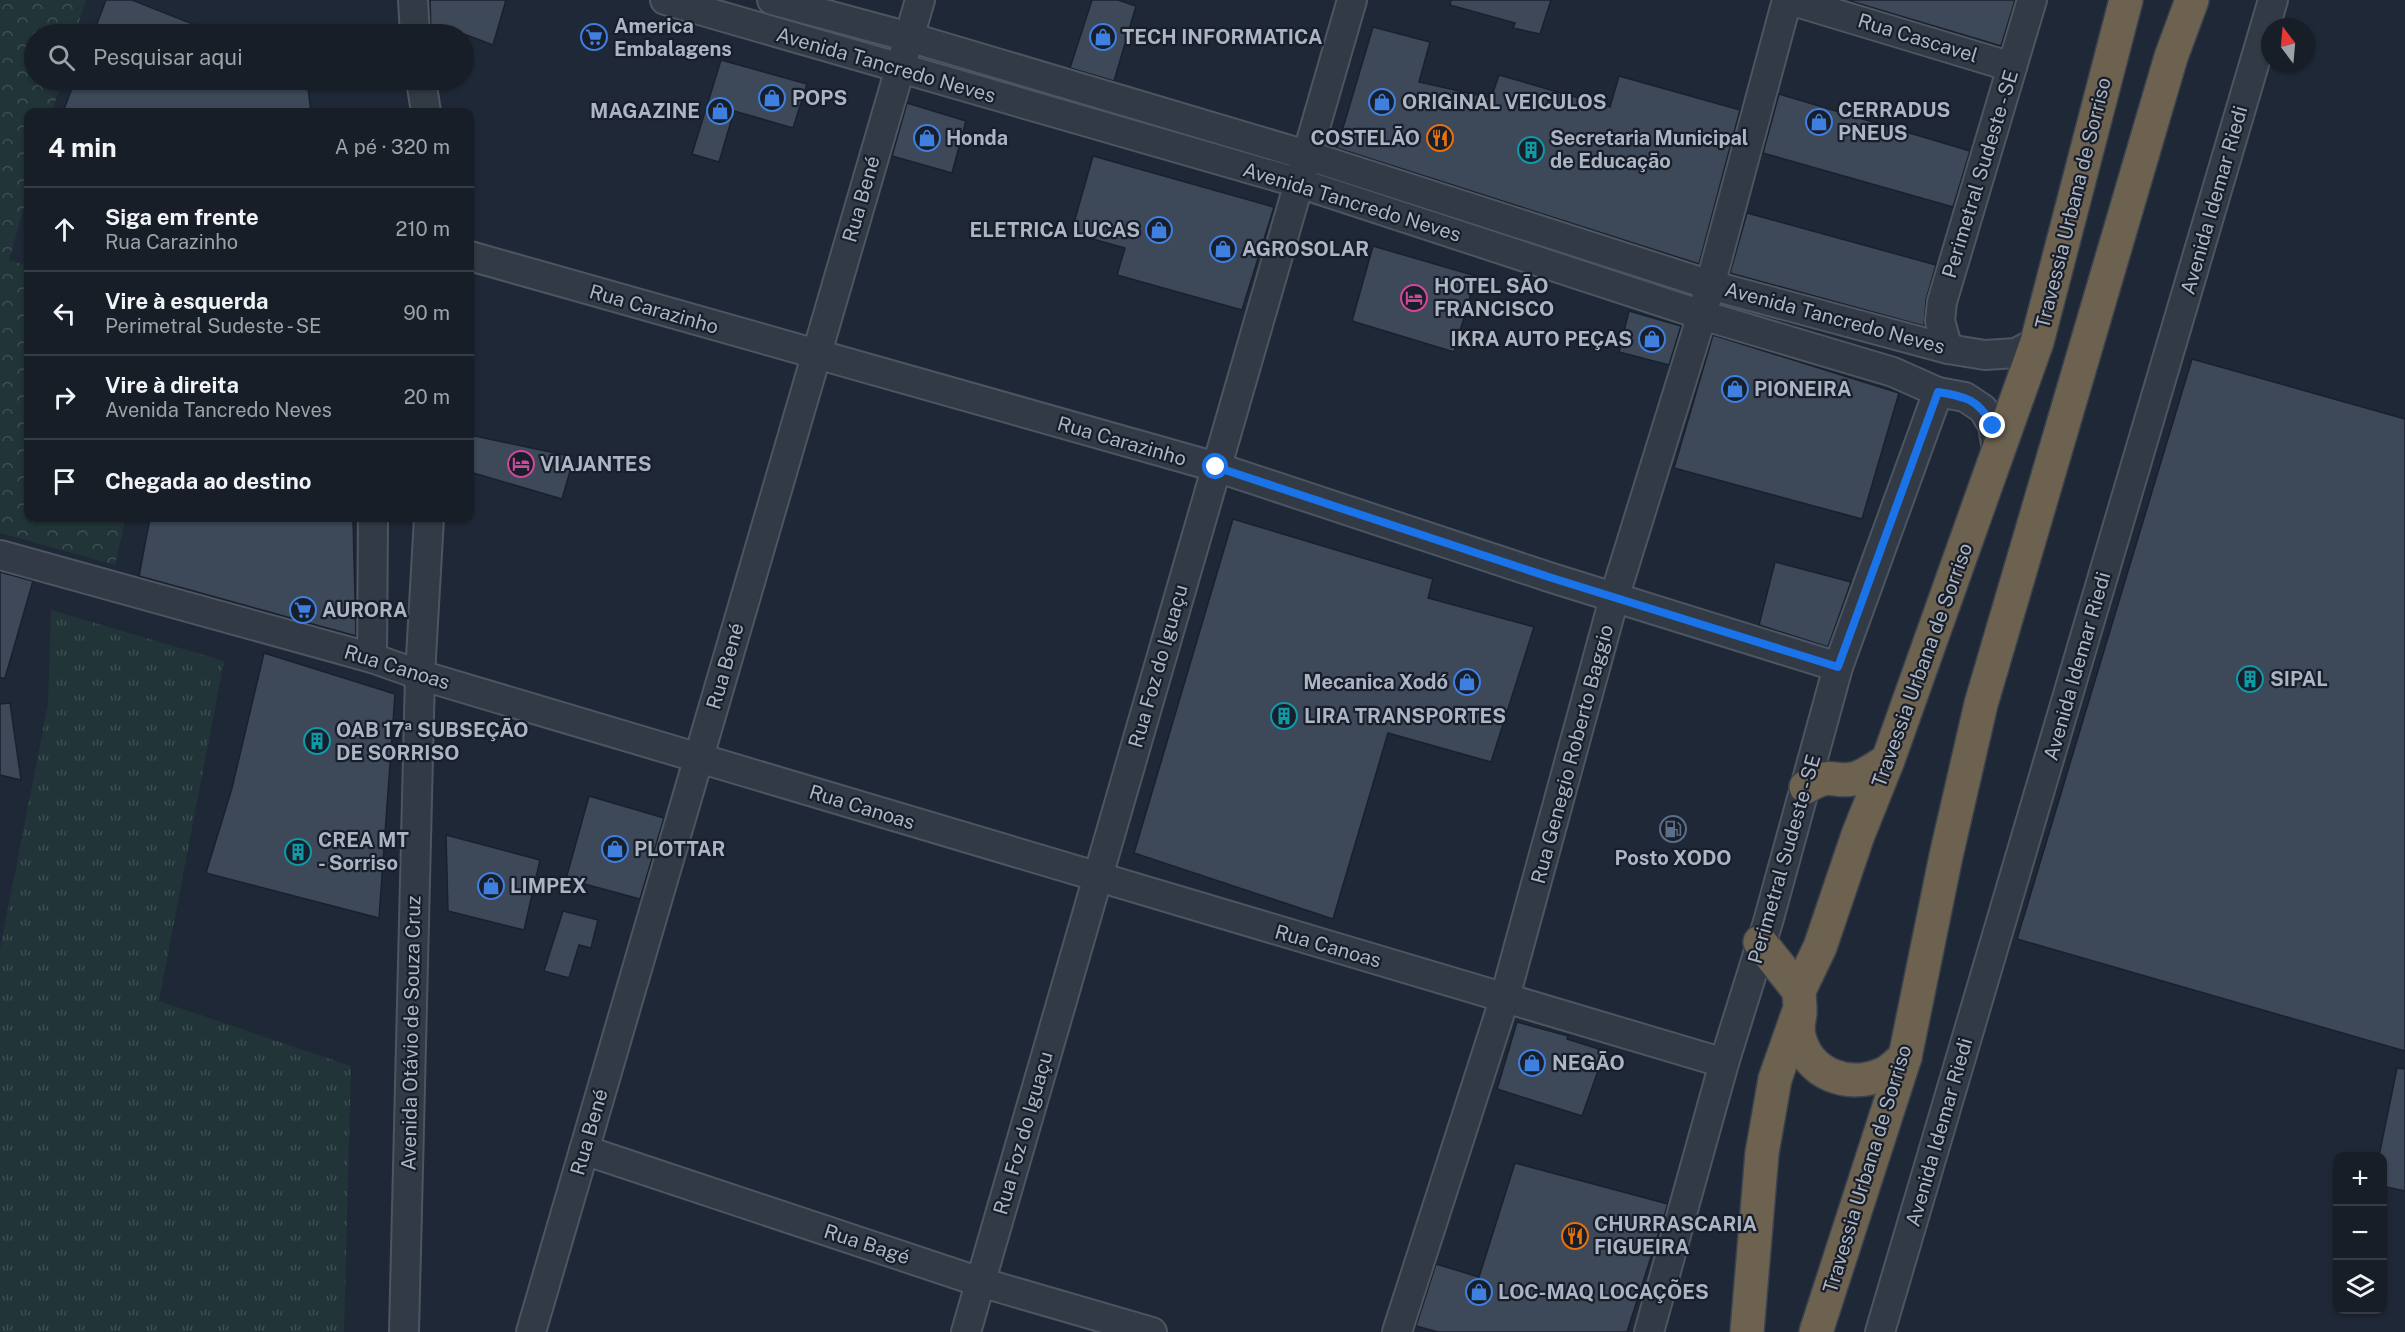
<!DOCTYPE html>
<html lang="pt">
<head>
<meta charset="utf-8">
<style>
	:root { --surface:#171e28; --page:#242b34; --text:#f1f3f6; --muted:#9ea2a8; --line:#363c45 }
	body { margin:0; font-family:"Public Sans",sans-serif; background:var(--page); color:var(--text) }
	.controls { position:absolute; right:18px; bottom:18px; display:grid; overflow:hidden; border-radius:12px; box-shadow:0 2px 4px #0004 }
	.controls button { width:54px; height:54px; display:grid; place-items:center; padding:0; border:0; border-bottom:2px solid var(--line); background:var(--surface); color:var(--text); font:30px sans-serif }
	.compass { position:absolute; left:2261px; top:18px; width:54px; height:54px; border-radius:50%; background:var(--surface); box-shadow:0 2px 4px #0004; rotate:344deg }
	.stop { position:absolute; width:18px; height:18px; margin:-14px; border:4px solid #1a73e8; border-radius:50%; background:#fff }
	.stop.end { background:#1a73e8; border-color:#fff; box-shadow:0 2px 6px #0008 }
	.list { margin:0; padding:0; list-style:none }
	h2 { display:flex; justify-content:space-between; align-items:center; height:78px; margin:0; padding:0 24px; font-size:26px }
	h2 small { font-size:20px; font-weight:400; color:var(--muted) }
	.list li { display:grid; grid-template-columns:39px 1fr auto; gap:18px; align-items:center; box-sizing:border-box; height:84px; padding:0 24px; border-top:2px solid var(--line) }
	.list b { display:block; font-size:22px; white-space:nowrap }
	.list p { margin:0; font-size:20px; white-space:nowrap; color:var(--muted) }
	.list em { font-size:20px; font-style:normal; color:var(--muted) }
	.icon { flex:none; width:33px; height:33px; fill:none; stroke:currentColor; stroke-width:2; stroke-linecap:round; stroke-linejoin:round }
	.map { position:relative; flex:none; width:2405px; height:1332px; overflow:hidden }
	.search { position:absolute; background:var(--surface); box-shadow:0 2px 4px #0004; left:24px; top:24px; width:450px; height:66px; display:flex; align-items:center; gap:15px; box-sizing:border-box; padding:0 21px; border-radius:33px; color:var(--muted); font-size:22px }
	.panel { position:absolute; background:var(--surface); box-shadow:0 2px 4px #0004; left:24px; top:108px; width:450px; height:414px; border-radius:12px }
	.map>svg:first-child { display:block }
	.grass { fill:url(#grass-tufts) }
	.forest { fill:url(#forest-crowns) }
	.building { fill:#3d4859; stroke:#1a212d; stroke-width:1.5 }
	.lines { fill:none; stroke-linecap:round; stroke-linejoin:round }
	.minor-casing { stroke:#4d5562; stroke-width:32 }
	.highway-casing { stroke:#3a424e; stroke-width:36 }
	.minor { stroke:#323a46; stroke-width:28 }
	.highway { stroke:#6d614f; stroke-width:33 }
	.route { stroke:#1a73e8; stroke-width:8 }
	.labels { text-anchor:middle; dominant-baseline:central; stroke-width:4.5; stroke-linejoin:round; paint-order:stroke }
	.poi-label { font-size:20px; font-weight:bold; fill:#acb5c4; stroke:#181f2b; text-anchor:start }
	.street-label { font-size:20px; fill:#acb5c4; stroke:#181f2b }
</style>
</head>
<body>
<div class="map">
<svg width="2405" height="1332" viewBox="0 0 2405 1332">
	<defs>
		<pattern id="grass-tufts" width="24" height="20" patternUnits="userSpaceOnUse" patternTransform="scale(1.5)"><rect width="24" height="20" fill="#213437"/><path d="M3 7l-1-3M5 7V3M7 7l1-3M15 17l-1-3M17 17v-4M19 17l1-3" fill="none" stroke="#3f4f52"/></pattern>
		<pattern id="forest-crowns" width="20" height="18" patternUnits="userSpaceOnUse" patternTransform="scale(1.5)"><rect width="20" height="18" fill="#213437"/><path d="M2 6a3 3 0 1 1 6 0M12 15a3 3 0 1 1 6 0" fill="none" stroke="#3f4f52"/></pattern>
	</defs>
	<rect width="100%" height="100%" fill="#1f2836"/>
	<polygon class="grass" points="51,610 224,661 159,1001 351,1066 344,1332 0,1332 0,949 48,704"/>
	<polygon class="forest" points="0,0 86,0 75,34 34,34 34,80 62,80 52,112 28,112 28,194 9,260 28,266 28,518 126,518 115,565 0,533"/>
	<g class="building">
		<polygon points="106,0 132,0 218,34 93,34"/>
		<polygon points="430,0 506,0 493,45 464,34 431,34"/>
		<polygon points="1092,0 1118,0 1136,6 1114,81 1070,68"/>
		<polygon points="1451,0 1551,0 1540,34 1513,28 1515,23 1450,5"/>
		<polygon points="1847,0 2015,0 2001,46"/>
		<polygon points="1373,27 1430,42 1419,82 1491,98 1499,75 1610,107 1619,76 1740,110 1699,264 1337,148"/>
		<polygon points="721,60 807,84 793,128 734,111 719,162 692,154"/>
		<polygon points="75,80 307,80 311,112 63,112"/>
		<polygon points="1779,94 1970,151 1953,207 1763,153"/>
		<polygon points="907,103 966,121 952,173 892,156"/>
		<polygon points="1093,156 1274,207 1242,310 1117,275 1125,248 1071,233"/>
		<polygon points="1747,213 1936,265 1926,300 1924,326 1730,273"/>
		<polygon points="1373,246 1476,276 1454,352 1352,321"/>
		<polygon points="1629,311 1681,326 1669,365 1619,352"/>
		<polygon points="1713,335 1899,393 1862,519 1674,468"/>
		<polygon points="2192,359 2405,419 2405,1051 2017,939"/>
		<polygon points="470,435 574,457 562,499 470,472"/>
		<polygon points="150,518 353,518 356,636 139,576"/>
		<polygon points="1233,519 1433,579 1428,598 1534,627 1491,762 1388,733 1333,919 1134,853"/>
		<polygon points="1775,562 1851,582 1828,647 1759,625"/>
		<polygon points="0,572 33,581 5,678 0,678"/>
		<polygon points="264,653 395,694 379,918 206,873 232,788"/>
		<polygon points="10,703 21,780 0,775 0,704"/>
		<polygon points="589,796 664,818 640,899 566,879"/>
		<polygon points="446,835 540,860 524,930 448,911"/>
		<polygon points="563,911 598,920 591,948 579,945 569,978 544,971"/>
		<polygon points="1517,1022 1568,1036 1567,1039 1605,1051 1582,1116 1497,1089"/>
		<polygon points="2397,1068 2405,1069 2405,1191 2382,1186 2382,1156 2379,1156"/>
		<polygon points="1515,1163 1668,1204 1627,1332 1438,1332 1416,1326 1436,1264 1479,1277"/>
	</g>
	<g class="lines">
		<defs>
			<g id="minor">
				<polyline points="413,0 415,34"/>
				<polyline points="665,0 1299,183 1702,315 1893,372 1938,392 1965,397 1983,409 1993,426 1998,456"/>
				<polyline points="772,0 909,37 1306,155 1710,285 1948,349 1985,355 2016,353 2037,342"/>
				<polyline points="1790,0 2012,67"/>
				<polyline points="421,80 426,112"/>
				<polyline points="470,256 1216,467 1552,578 1838,667"/>
				<polyline points="1948,349 1940,321 1942,302 2032,0"/>
				<polyline points="0,555 372,658 420,675 1724,1063"/>
				<polyline points="372,658 373,518"/>
				<polyline points="584,1150 980,1282 1152,1332"/>
				<polyline points="404,1332 420,675 429,518"/>
				<polyline points="531,1332 920,0"/>
				<polyline points="966,1332 1352,0"/>
				<polyline points="1397,1332 1505,997 1615,595 1702,315 1787,0"/>
				<polyline points="1649,1332 1724,1063 1768,922 1838,667 1938,392"/>
				<polyline points="1880,1332 2273,0"/>
			</g>
			<g id="highway">
				<path d="M 1806,787 C 1832,771 1832,783 1853,779 C 1866,776 1877,767 1888,760"/>
				<polyline points="1760,942 1799,991"/>
				<path d="M 1800,1013 C 1799,1020 1797,1029 1799,1036 C 1808,1075 1849,1089 1883,1074 C 1891,1071 1898,1063 1905,1057"/>
				<polyline points="1747,1332 1762,1153 1775,1079 1800,1008 1799,991 1820,947 1858,835 1888,760 2037,342 2126,0"/>
				<polyline points="1816,1332 1905,1057 1946,856 1981,704 2171,57 2192,0"/>
			</g>
		</defs>
		<use href="#minor" class="minor-casing"/>
		<use href="#highway" class="highway-casing"/>
		<use href="#minor" class="minor"/>
		<use href="#highway" class="highway"/>
	</g>
	<g class="lines">
		<path class="route" d="M 1216,467 L 1552,578 L 1838,667 L 1938,392 C 1967,397 1978,399 1993,426"/>
	</g>
	<defs>
		<symbol id="supermarket-ring" viewBox="-11 -11 22 22"><circle r="9.5" fill="#181f2b" stroke="#3f7fe0" stroke-width="1.5"/><path d="M-6-5.5h2.5l.6 2H6L4.5 2H-2.5L-4.4-4H-6ZM-1.5 3.2a1.3 1.3 0 1 0 .1 0ZM3 3.2a1.3 1.3 0 1 0 .1 0Z" fill="#3f7fe0"/></symbol>
		<symbol id="shop-ring" viewBox="-11 -11 22 22"><circle r="9.5" fill="#181f2b" stroke="#3f7fe0" stroke-width="1.5"/><path d="M-5-2.5h2.3a2.7 3.5 0 0 1 5.4 0H5L5.5 6h-11ZM-1.5-2.5h3a1.5 2.3 0 0 0-3 0Z" fill="#3f7fe0"/></symbol>
		<symbol id="restaurant-ring" viewBox="-11 -11 22 22"><circle r="9.5" fill="#181f2b" stroke="#e8710a" stroke-width="1.5"/><path d="M-5-6h1v4h1v-4h1v4h1v-4h1v5L-1.5 .5V6h-2V.5L-5-1ZM5-6V6H3V1.5H1.5Q1.5-4 5-6Z" fill="#e8710a"/></symbol>
		<symbol id="building-ring" viewBox="-11 -11 22 22"><circle r="9.5" fill="#181f2b" stroke="#0f9aa8" stroke-width="1.5"/><path d="M-4-6H4V6H1V3H-1V6H-4ZM-2.5-4.3h1.7v1.8h-1.7ZM.8-4.3h1.7v1.8H.8ZM-2.5-1h1.7V.8h-1.7ZM.8-1h1.7V.8H.8Z" fill="#0f9aa8"/></symbol>
		<symbol id="hotel-ring" viewBox="-11 -11 22 22"><circle r="9.5" fill="#181f2b" stroke="#d1479c" stroke-width="1.5"/><path d="M-6-4.5h1.5V1H6V5H4.5V3h-9V5H-6ZM-4 0a1.8 1.8 0 1 1 3.6 0ZM.5 0V-2.5h3Q6-2.5 6 0Z" fill="#d1479c"/></symbol>
		<symbol id="fuel-ring" viewBox="-11 -11 22 22"><circle r="9.5" fill="#181f2b" stroke="#5c6f8a" stroke-width="1.5"/><path d="M-5.5-6h7V0h2V4h1.3V-2.5L3-4.5l.8-.8L6-3V5H2.5V1h-1V6h-7ZM-4.2-4.7v3.2H.2V-4.7Z" fill="#5c6f8a"/></symbol>
	</defs>
	<g fill-rule="evenodd">
		<use href="#supermarket-ring" x="579" y="22" width="30" height="30"/>
		<use href="#shop-ring" x="1088" y="22" width="30" height="30"/>
		<use href="#shop-ring" x="757" y="83" width="30" height="30"/>
		<use href="#shop-ring" x="1367" y="87" width="30" height="30"/>
		<use href="#shop-ring" x="705" y="96" width="30" height="30"/>
		<use href="#shop-ring" x="1804" y="107" width="30" height="30"/>
		<use href="#shop-ring" x="912" y="123" width="30" height="30"/>
		<use href="#restaurant-ring" x="1425" y="123" width="30" height="30"/>
		<use href="#building-ring" x="1516" y="135" width="30" height="30"/>
		<use href="#shop-ring" x="1144" y="215" width="30" height="30"/>
		<use href="#shop-ring" x="1208" y="234" width="30" height="30"/>
		<use href="#hotel-ring" x="1399" y="283" width="30" height="30"/>
		<use href="#shop-ring" x="1637" y="324" width="30" height="30"/>
		<use href="#shop-ring" x="1720" y="374" width="30" height="30"/>
		<use href="#hotel-ring" x="506" y="449" width="30" height="30"/>
		<use href="#supermarket-ring" x="288" y="595" width="30" height="30"/>
		<use href="#building-ring" x="2235" y="664" width="30" height="30"/>
		<use href="#shop-ring" x="1452" y="667" width="30" height="30"/>
		<use href="#building-ring" x="1269" y="701" width="30" height="30"/>
		<use href="#building-ring" x="302" y="726" width="30" height="30"/>
		<use href="#fuel-ring" x="1658" y="814" width="30" height="30"/>
		<use href="#shop-ring" x="600" y="834" width="30" height="30"/>
		<use href="#building-ring" x="283" y="837" width="30" height="30"/>
		<use href="#shop-ring" x="476" y="871" width="30" height="30"/>
		<use href="#shop-ring" x="1517" y="1048" width="30" height="30"/>
		<use href="#restaurant-ring" x="1560" y="1221" width="30" height="30"/>
		<use href="#shop-ring" x="1464" y="1277" width="30" height="30"/>
	</g>
	<g class="labels">
		<g class="poi-label">
			<text x="614" y="26">America<tspan x="614" dy="23">Embalagens</tspan></text>
			<text x="1122" y="37">TECH INFORMATICA</text>
			<text x="792" y="98">POPS</text>
			<text x="1402" y="102">ORIGINAL VEICULOS</text>
			<text x="1838" y="110">CERRADUS<tspan x="1838" dy="23">PNEUS</tspan></text>
			<text x="700" y="111" text-anchor="end">MAGAZINE</text>
			<text x="946" y="138">Honda</text>
			<text x="1420" y="138" text-anchor="end">COSTELÃO</text>
			<text x="1550" y="138">Secretaria Municipal<tspan x="1550" dy="23">de Educação</tspan></text>
			<text x="1140" y="230" text-anchor="end">ELETRICA LUCAS</text>
			<text x="1242" y="249">AGROSOLAR</text>
			<text x="1434" y="286">HOTEL SÃO<tspan x="1434" dy="23">FRANCISCO</tspan></text>
			<text x="1632" y="339" text-anchor="end">IKRA AUTO PEÇAS</text>
			<text x="1754" y="389">PIONEIRA</text>
			<text x="540" y="464">VIAJANTES</text>
			<text x="322" y="610">AURORA</text>
			<text x="2270" y="679">SIPAL</text>
			<text x="1448" y="682" text-anchor="end">Mecanica Xodó</text>
			<text x="1304" y="716">LIRA TRANSPORTES</text>
			<text x="336" y="730">OAB 17ª SUBSEÇÃO<tspan x="336" dy="23">DE SORRISO</tspan></text>
			<text x="318" y="840">CREA MT<tspan x="318" dy="23">- Sorriso</tspan></text>
			<text x="634" y="849">PLOTTAR</text>
			<text x="1673" y="858" text-anchor="middle">Posto XODO</text>
			<text x="510" y="886">LIMPEX</text>
			<text x="1552" y="1063">NEGÃO</text>
			<text x="1594" y="1224">CHURRASCARIA<tspan x="1594" dy="23">FIGUEIRA</tspan></text>
			<text x="1498" y="1292">LOC-MAQ LOCAÇÕES</text>
		</g>
		<g class="street-label">
			<text transform="translate(1918 38) rotate(17)">Rua Cascavel</text>
			<text transform="translate(886 65) rotate(16)">Avenida Tancredo Neves</text>
			<text transform="translate(1980 174) rotate(-73)">Perimetral Sudeste - SE</text>
			<text transform="translate(861 199) rotate(-74)">Rua Bené</text>
			<text transform="translate(2214 200) rotate(-74)">Avenida Idemar Riedi</text>
			<text transform="translate(1352 202) rotate(17)">Avenida Tancredo Neves</text>
			<text transform="translate(2073 203) rotate(-76)">Travessia Urbana de Sorriso</text>
			<text transform="translate(654 309) rotate(16)">Rua Carazinho</text>
			<text transform="translate(1835 318) rotate(15)">Avenida Tancredo Neves</text>
			<text transform="translate(1122 441) rotate(16)">Rua Carazinho</text>
			<text transform="translate(1922 665) rotate(-70)">Travessia Urbana de Sorriso</text>
			<text transform="translate(725 666) rotate(-74)">Rua Bené</text>
			<text transform="translate(1158 666) rotate(-74)">Rua Foz do Iguaçu</text>
			<text transform="translate(2077 666) rotate(-74)">Avenida Idemar Riedi</text>
			<text transform="translate(397 667) rotate(17)">Rua Canoas</text>
			<text transform="translate(1572 754) rotate(-75)">Rua Genegio Roberto Baggio</text>
			<text transform="translate(862 807) rotate(17)">Rua Canoas</text>
			<text transform="translate(1784 859) rotate(-74)">Perimetral Sudeste - SE</text>
			<text transform="translate(1328 946) rotate(16)">Rua Canoas</text>
			<text transform="translate(411 1033) rotate(-89)">Avenida Otávio de Souza Cruz</text>
			<text transform="translate(589 1132) rotate(-74)">Rua Bené</text>
			<text transform="translate(1939 1132) rotate(-74)">Avenida Idemar Riedi</text>
			<text transform="translate(1023 1133) rotate(-74)">Rua Foz do Iguaçu</text>
			<text transform="translate(1867 1169) rotate(-73)">Travessia Urbana de Sorriso</text>
			<text transform="translate(867 1244) rotate(18)">Rua Bagé</text>
		</g>
	</g>
</svg>
<div class="controls">
<button>+</button>
<button>−</button>
<button><svg class="icon" aria-label="layers" viewBox="0 0 24 24"><path d="M12 4l9 5-9 5-9-5zM3 14l9 5 9-5"/></svg></button>
</div>
<svg class="compass" viewBox="-18 -18 36 36"><path d="M0-13l5 13h-10z" fill="#e53935"/><path d="M0 13l5-13h-10z" fill="#9ea2a8"/></svg>
<div class="stop" style="left:1216px;top:467px"></div>
<div class="stop end" style="left:1993px;top:426px"></div>
<div class="search"><svg class="icon" aria-label="search" viewBox="0 0 24 24"><circle cx="10" cy="10" r="6"/><path d="M15 15l6 6"/></svg>Pesquisar aqui</div>
<section class="panel">
<h2>4 min<small>A pé · 320 m</small></h2>
<ul class="list">
<li><svg class="icon" aria-label="ahead" viewBox="0 0 24 24"><path d="M12 20V5M6 11l6-6 6 6"/></svg><div><b>Siga em frente</b><p>Rua Carazinho</p></div><em>210 m</em></li>
<li><svg class="icon" aria-label="left" viewBox="0 0 24 24"><path d="M17 20v-9H6M10 6l-5 5 5 5"/></svg><div><b>Vire à esquerda</b><p>Perimetral Sudeste - SE</p></div><em>90 m</em></li>
<li><svg class="icon" aria-label="right" viewBox="0 0 24 24"><path d="M7 20v-9h11M14 6l5 5-5 5"/></svg><div><b>Vire à direita</b><p>Avenida Tancredo Neves</p></div><em>20 m</em></li>
<li><svg class="icon" aria-label="arrive" viewBox="0 0 24 24"><path d="M6 21V4h12l-3 4 3 4H6"/></svg><div><b>Chegada ao destino</b></div></li>
</ul>
</section>
</div>
</body>
</html>
